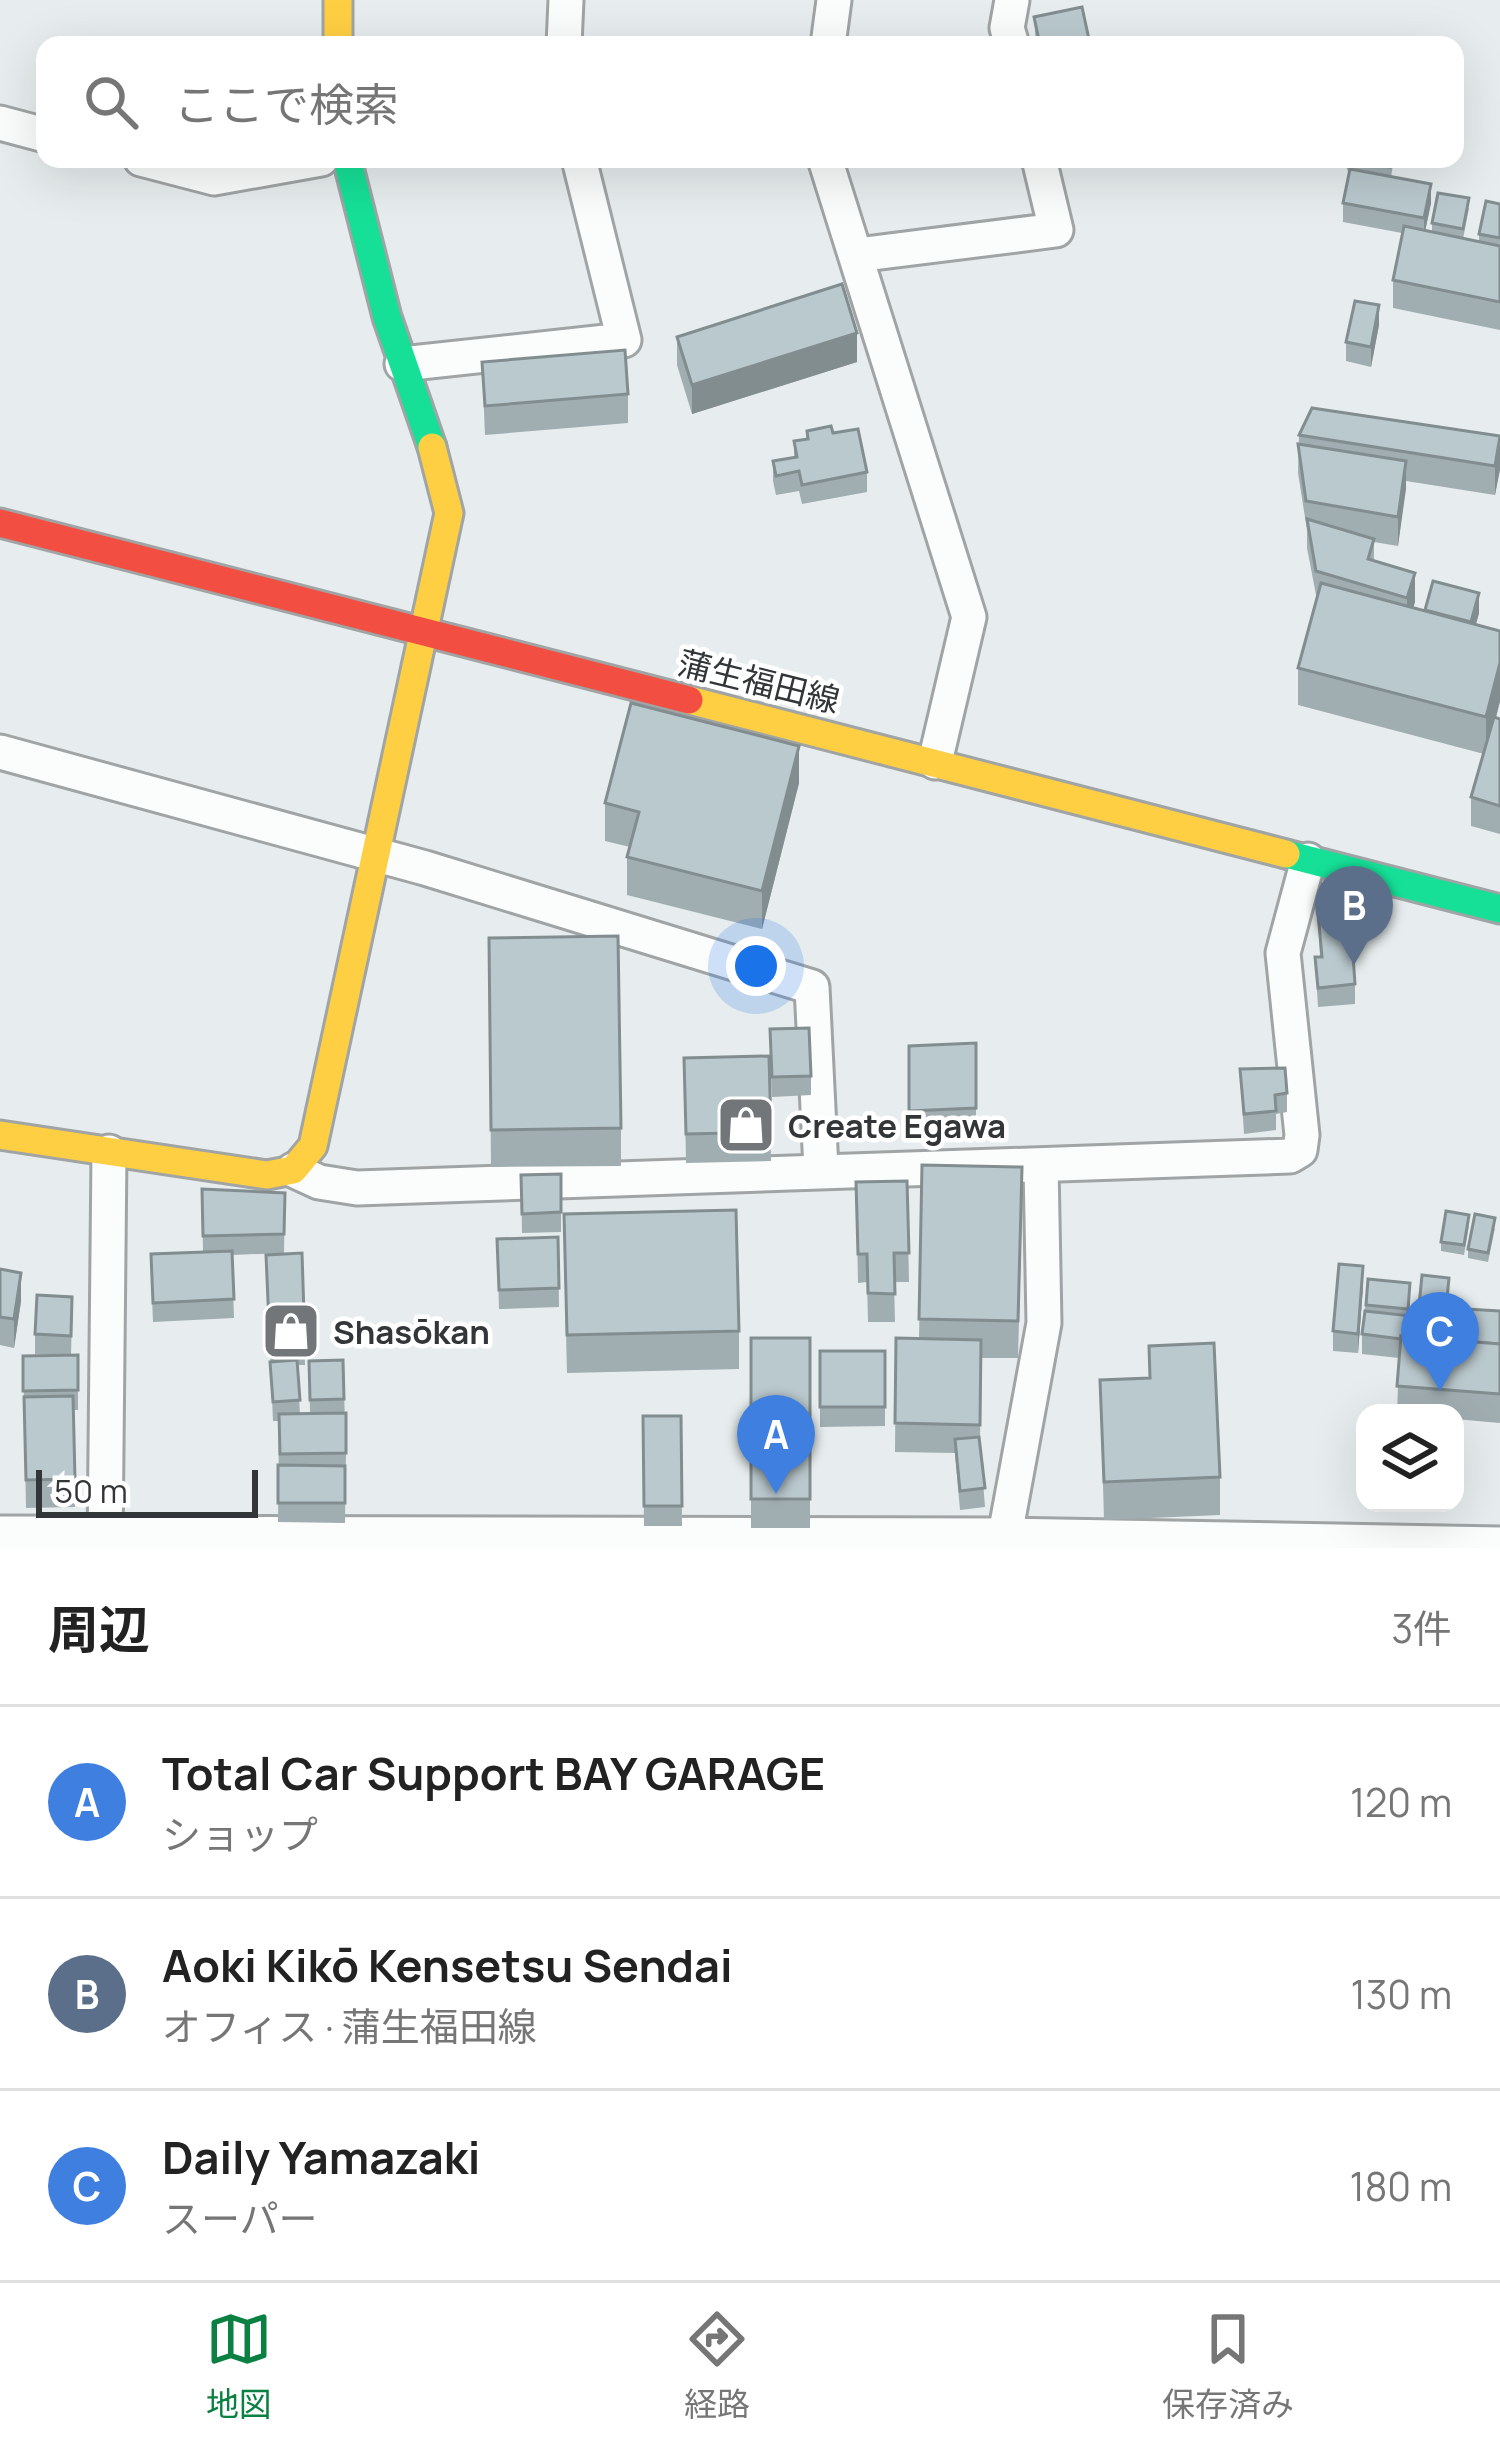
<!DOCTYPE html>
<html lang="ja">
<head>
<meta charset="utf-8">
<style>
	:root { --surface:#fff; --page:#f6f6f6; --text:#222; --muted:#767676; --line:#e0e0e0; --accent:#0b8043 }
	body { margin:0; font-family:Manrope,"Noto Sans JP",sans-serif; background:var(--page); color:var(--text) }
	.controls { position:absolute; right:36px; bottom:36px; display:grid; overflow:hidden; border-radius:24px; box-shadow:0 12px 48px #0002 }
	.controls button { width:108px; height:108px; display:grid; place-items:center; padding:0; border:0; border-bottom:3px solid var(--line); background:var(--surface); color:var(--text); font:60px sans-serif }
	.scale { position:absolute; left:36px; bottom:30px; width:222px; box-sizing:border-box; padding-left:12px; border:6px solid #333638; border-top:0; font-size:33px; line-height:42px; white-space:nowrap; color:#333638; -webkit-text-stroke:9px #fff; paint-order:stroke }
	.you { position:absolute; left:756px; top:966px; width:42px; height:42px; margin:-30px; border:9px solid #fff; border-radius:50%; background:#1a73e8; box-shadow:0 0 0 18px #1a73e833 }
	.badge { display:grid; place-items:center; width:78px; height:78px; border-radius:50%; background:var(--accent); color:#fff; font-size:39px; font-weight:700 }
	.pin { position:absolute; translate:-50% -99px; filter:drop-shadow(0 3px 6px #0008) }
	.pin::after { content:''; position:absolute; top:63px; width:42px; height:36px; background:inherit; clip-path:polygon(0 0,100% 0,50% 100%) }
	.list { margin:0; padding:0; list-style:none }
	h2 { display:flex; justify-content:space-between; align-items:center; height:156px; margin:0; padding:0 48px; font-size:51px }
	h2 small { font-size:39px; font-weight:400; color:var(--muted) }
	.list li { display:grid; grid-template-columns:78px 1fr auto; gap:36px; align-items:center; box-sizing:border-box; height:192px; padding:0 48px; border-top:3px solid var(--line) }
	.list b { display:block; font-size:45px; white-space:nowrap }
	.list p { margin:0; font-size:39px; white-space:nowrap; color:var(--muted) }
	.list em { font-size:39px; font-style:normal; color:var(--muted) }
	.icon { flex:none; width:66px; height:66px; fill:none; stroke:currentColor; stroke-width:2; stroke-linecap:round; stroke-linejoin:round }
	.map { position:relative; flex:none; width:1500px; height:1548px; overflow:hidden }
	.search { position:absolute; background:var(--surface); box-shadow:0 12px 48px #0002; left:36px; right:36px; top:36px; height:132px; display:flex; align-items:center; gap:30px; box-sizing:border-box; padding:0 42px; border-radius:24px; color:var(--muted); font-size:45px }
	.sheet { height:732px; background:var(--surface) }
	nav { display:flex; justify-content:space-around; align-items:center; box-sizing:border-box; height:168px; border-top:3px solid var(--line); background:var(--surface); font-size:33px; color:var(--muted) }
	nav a { display:grid; justify-items:center; gap:6px }
	nav .on { color:var(--accent) }
	.map>svg:first-child { display:block }
	.lines { fill:none; stroke-linecap:round; stroke-linejoin:round }
	.street-casing { stroke:#a0a4a5; stroke-width:39 }
	.fast-casing { stroke:#a0a4a5; stroke-width:33 }
	.slow-casing { stroke:#a0a4a5; stroke-width:33 }
	.jam-casing { stroke:#a0a4a5; stroke-width:33 }
	.street { stroke:#fbfcfc; stroke-width:33 }
	.fast { stroke:#16e098; stroke-width:27 }
	.slow { stroke:#ffcf43; stroke-width:27 }
	.jam { stroke:#f24e42; stroke-width:27 }
	.wall { fill:#a0adb1 }
	.shaded-wall { fill:#828d90 }
	.building { fill:#bac9ce; stroke:#828d90; stroke-width:3 }
	.labels { text-anchor:middle; dominant-baseline:central; stroke-width:9; stroke-linejoin:round; paint-order:stroke }
	.street-label { font-size:33px; fill:#333638; stroke:#fff }
	.poi-label { font-size:33px; font-weight:bold; fill:#333638; stroke:#fff; text-anchor:start }
</style>
</head>
<body>
<div class="map">
<svg width="1500" height="1548" viewBox="0 0 1500 1548">
	<rect width="100%" height="100%" fill="#e7edee"/>
	<g class="lines">
		<defs>
			<g id="street">
				<polyline points="564,45 566,0"/>
				<polyline points="828,45 834,0"/>
				<polyline points="1012,45 1007,28 1012,0"/>
				<polyline points="0,123 45,135"/>
				<polyline points="141,159 214,178 321,159"/>
				<polyline points="825,159 969,617 935,762"/>
				<polyline points="857,255 1056,230 1039,159"/>
				<polyline points="402,364 624,340 579,159"/>
				<polyline points="0,752 425,868 812,987 821,1169"/>
				<polyline points="293,1170 319,1182 357,1188 1290,1156 1300,1150 1302,1135 1283,953 1308,860"/>
				<polyline points="0,1533 1005,1535 1500,1544"/>
				<polyline points="1005,1535 1044,1323 1041,1166"/>
				<polyline points="105,1548 109,1152"/>
			</g>
			<g id="fast">
				<polyline points="347,159 387,317 432,447"/>
				<polyline points="1286,854 1500,909"/>
			</g>
			<g id="slow">
				<polyline points="338,0 338,45"/>
				<polyline points="689,700 1286,854"/>
				<polyline points="0,1135 267,1175 293,1170 313,1146 449,513 432,447"/>
			</g>
			<polyline id="jam" points="0,523 689,700"/>
		</defs>
		<use href="#street" class="street-casing"/>
		<use href="#fast" class="fast-casing"/>
		<use href="#slow" class="slow-casing"/>
		<use href="#jam" class="jam-casing"/>
		<use href="#street" class="street"/>
		<use href="#fast" class="fast"/>
		<use href="#slow" class="slow"/>
		<use href="#jam" class="jam"/>
	</g>
	<g class="wall">
		<polygon points="1034,17 1090,45 1036,45"/>
		<polygon points="1343,159 1394,159 1391,177 1431,203 1425,231 1432,232 1432,223 1469,208 1463,239 1479,242 1479,234 1500,204 1500,330 1393,308 1393,280 1402,233 1343,222 1343,203 1349,174"/>
		<polygon points="1379,325 1371,367 1346,361 1346,342"/>
		<polygon points="677,337 857,362 692,414 677,365"/>
		<polygon points="482,362 628,394 628,423 485,435"/>
		<polygon points="807,431 833,433 867,472 867,492 802,504 799,491 776,495 773,481 773,461 794,458 794,441 807,439"/>
		<polygon points="1299,435 1500,436 1500,469 1495,495 1406,481 1398,546 1374,542 1374,561 1415,602 1413,608 1425,611 1479,613 1476,624 1500,631 1500,701 1496,718 1500,719 1500,834 1471,826 1471,797 1484,754 1298,705 1298,668 1317,600 1307,548 1307,530 1298,473"/>
		<polygon points="799,783 762,929 627,895 627,857 630,847 605,841 605,803"/>
		<polygon points="1318,914 1355,984 1355,1004 1318,1007 1315,957 1320,957"/>
		<polygon points="489,938 621,1128 621,1166 491,1167"/>
		<polygon points="976,1043 976,1137 909,1140 909,1046"/>
		<polygon points="770,1049 811,1076 811,1095 772,1097"/>
		<polygon points="769,1056 771,1161 686,1163 684,1058"/>
		<polygon points="1240,1069 1287,1093 1287,1112 1276,1114 1276,1130 1244,1134"/>
		<polygon points="922,1165 1022,1205 1018,1358 981,1358 980,1443 985,1507 960,1510 955,1453 895,1452 896,1338 919,1339"/>
		<polygon points="561,1174 561,1232 522,1233 521,1175"/>
		<polygon points="907,1181 909,1282 894,1282 895,1322 868,1322 867,1282 858,1283 856,1182"/>
		<polygon points="202,1189 285,1193 284,1253 232,1255 234,1318 153,1322 151,1274 203,1252"/>
		<polygon points="1469,1225 1464,1255 1441,1251 1441,1242"/>
		<polygon points="1495,1228 1488,1262 1468,1258 1468,1249"/>
		<polygon points="558,1237 559,1307 499,1309 497,1239"/>
		<polygon points="564,1251 739,1331 739,1369 567,1373"/>
		<polygon points="302,1253 305,1365 297,1365 300,1414 310,1414 309,1361 343,1360 346,1453 345,1523 278,1522 279,1421 273,1421 266,1255"/>
		<polygon points="0,1269 21,1301 14,1348 0,1345"/>
		<polygon points="1368,1279 1410,1303 1409,1316 1411,1337 1416,1337 1449,1298 1445,1340 1463,1341 1500,1311 1500,1423 1455,1419 1455,1413 1397,1413 1399,1358 1362,1354 1362,1334"/>
		<polygon points="1363,1285 1358,1353 1333,1351 1333,1331"/>
		<polygon points="72,1316 71,1355 78,1390 78,1410 74,1410 75,1507 26,1508 23,1356 64,1355 35,1354 35,1334"/>
		<rect x="751" y="1338" width="59" height="190"/>
		<polygon points="1149,1346 1220,1477 1220,1515 1104,1520 1100,1380 1149,1378"/>
		<polygon points="820,1351 885,1351 885,1426 820,1427"/>
		<polygon points="643,1416 681,1416 682,1526 644,1526"/>
	</g>
	<g class="shaded-wall">
		<polygon points="1431,184 1431,203 1424,237 1424,218"/>
		<polygon points="1379,305 1379,325 1371,367 1371,347"/>
		<polygon points="857,333 857,362 692,414 692,385"/>
		<polygon points="1500,440 1500,469 1495,495 1495,466"/>
		<polygon points="1406,461 1406,489 1398,546 1398,517"/>
		<polygon points="1415,573 1415,602 1407,627 1407,598"/>
		<polygon points="1479,593 1479,613 1471,642 1471,622"/>
		<polygon points="1500,663 1500,701 1486,755 1486,717"/>
		<polygon points="799,746 799,783 762,929 762,891"/>
		<polygon points="1363,1266 1363,1285 1358,1353 1358,1334"/>
		<polygon points="21,1273 21,1301 14,1348 14,1319"/>
		<polygon points="1449,1278 1449,1298 1443,1361 1443,1342"/>
	</g>
	<g class="building">
		<polygon points="1082,7 1090,44 1040,45 1034,17"/>
		<polygon points="1351,159 1391,159 1390,167 1352,161"/>
		<polygon points="1350,169 1431,184 1424,218 1343,203"/>
		<polygon points="1438,193 1469,198 1463,229 1432,223"/>
		<polygon points="1486,201 1500,204 1500,238 1479,234"/>
		<polygon points="1404,226 1500,246 1500,302 1393,280"/>
		<polygon points="842,284 857,333 692,385 677,337"/>
		<polygon points="1355,301 1379,305 1371,347 1346,342"/>
		<polygon points="625,350 628,394 485,406 482,362"/>
		<polygon points="1312,408 1500,436 1495,466 1299,435"/>
		<polygon points="831,426 833,433 858,429 867,472 802,485 799,471 776,476 773,461 797,457 794,441 808,439 807,431"/>
		<polygon points="1298,444 1406,461 1398,517 1306,501"/>
		<polygon points="1307,519 1374,539 1368,559 1415,573 1407,598 1316,571"/>
		<polygon points="1433,581 1479,593 1471,622 1425,610"/>
		<polygon points="1321,583 1500,631 1500,663 1486,717 1298,668"/>
		<polygon points="631,703 799,746 762,891 627,857 639,812 605,803"/>
		<polygon points="1494,717 1500,719 1500,806 1471,797"/>
		<polygon points="1350,912 1355,984 1318,988 1315,957 1322,957 1318,914"/>
		<polygon points="618,936 621,1128 491,1130 489,938"/>
		<polygon points="809,1028 811,1076 772,1077 770,1029"/>
		<polygon points="976,1043 976,1108 909,1111 909,1046"/>
		<polygon points="769,1056 771,1132 686,1134 684,1058"/>
		<polygon points="1285,1068 1287,1093 1275,1095 1276,1111 1244,1114 1240,1069"/>
		<polygon points="922,1165 1022,1167 1018,1321 919,1319"/>
		<polygon points="561,1174 561,1212 522,1214 521,1175"/>
		<polygon points="907,1181 909,1253 894,1253 895,1294 868,1293 867,1254 858,1254 856,1182"/>
		<polygon points="202,1189 285,1193 284,1234 203,1236"/>
		<polygon points="736,1210 739,1331 567,1335 564,1214"/>
		<polygon points="1446,1211 1469,1215 1464,1245 1441,1242"/>
		<polygon points="1475,1214 1495,1218 1488,1253 1468,1249"/>
		<polygon points="558,1237 559,1288 499,1290 497,1239"/>
		<polygon points="232,1251 234,1299 153,1303 151,1254"/>
		<polygon points="302,1253 305,1346 270,1347 266,1255"/>
		<polygon points="1339,1264 1363,1266 1358,1334 1333,1331"/>
		<polygon points="0,1269 21,1273 14,1319 0,1317"/>
		<polygon points="1422,1275 1449,1278 1443,1340 1416,1337"/>
		<polygon points="1368,1279 1410,1283 1408,1309 1366,1305"/>
		<polygon points="37,1295 72,1297 71,1336 35,1334"/>
		<polygon points="1466,1309 1500,1311 1500,1344 1463,1341"/>
		<polygon points="1365,1311 1411,1316 1409,1337 1401,1336 1401,1339 1362,1334"/>
		<polygon points="1401,1336 1500,1344 1500,1394 1397,1386"/>
		<rect x="751" y="1338" width="59" height="161"/>
		<polygon points="896,1338 981,1340 980,1425 895,1423"/>
		<polygon points="1214,1343 1220,1477 1104,1482 1100,1380 1150,1378 1149,1346"/>
		<rect x="820" y="1351" width="65" height="56"/>
		<polygon points="78,1355 78,1390 23,1391 23,1356"/>
		<polygon points="297,1360 300,1400 273,1402 270,1362"/>
		<polygon points="343,1360 344,1399 310,1400 309,1361"/>
		<polygon points="73,1396 75,1479 26,1480 24,1397"/>
		<polygon points="346,1413 346,1453 280,1454 279,1414"/>
		<polygon points="643,1416 681,1416 682,1506 644,1506"/>
		<polygon points="979,1437 985,1488 960,1491 955,1439"/>
		<polygon points="278,1465 345,1466 345,1503 278,1503"/>
	</g>
	<defs>
		<symbol id="shop-square" viewBox="-11 -11 22 22"><rect x="-9" y="-9" width="18" height="18" rx="4" fill="#727678" stroke="#fff"/><path d="M-5-2.5h2.3a2.7 3.5 0 0 1 5.4 0H5L5.5 6h-11ZM-1.5-2.5h3a1.5 2.3 0 0 0-3 0Z" fill="#fff"/></symbol>
	</defs>
	<g fill-rule="evenodd">
		<use href="#shop-square" x="713" y="1092" width="66" height="66"/>
		<use href="#shop-square" x="258" y="1298" width="66" height="66"/>
	</g>
	<g class="labels">
		<g class="street-label">
			<text transform="translate(759 681) rotate(14)">蒲生福田線</text>
		</g>
		<g class="poi-label">
			<text x="788" y="1125">Create Egawa</text>
			<text x="333" y="1331">Shasōkan</text>
		</g>
	</g>
</svg>
<div class="controls">
<button><svg class="icon" aria-label="layers" viewBox="0 0 24 24"><path d="M12 4l9 5-9 5-9-5zM3 14l9 5 9-5"/></svg></button>
</div>
<div class="scale">50 m</div>
<div class="you"></div>
<div class="pin badge" style="left:776px;top:1494px;background:#3f7fe0">A</div>
<div class="pin badge" style="left:1354px;top:965px;background:#5c6f8a">B</div>
<div class="pin badge" style="left:1440px;top:1391px;background:#3f7fe0">C</div>
<div class="search"><svg class="icon" aria-label="search" viewBox="0 0 24 24"><circle cx="10" cy="10" r="6"/><path d="M15 15l6 6"/></svg>ここで検索</div>
</div>
<section class="sheet">
<h2>周辺<small>3件</small></h2>
<ul class="list">
<li><span class="badge" style="background:#3f7fe0">A</span><div><b>Total Car Support BAY GARAGE</b><p>ショップ</p></div><em>120 m</em></li>
<li><span class="badge" style="background:#5c6f8a">B</span><div><b>Aoki Kikō Kensetsu Sendai</b><p>オフィス · 蒲生福田線</p></div><em>130 m</em></li>
<li><span class="badge" style="background:#3f7fe0">C</span><div><b>Daily Yamazaki</b><p>スーパー</p></div><em>180 m</em></li>
</ul>
</section>
<nav>
<a class="on"><svg class="icon" aria-label="map" viewBox="0 0 24 24"><path d="M3 6l6-2 6 2 6-2v14l-6 2-6-2-6 2zM9 4v14M15 6v14"/></svg>地図</a>
<a><svg class="icon" aria-label="directions" viewBox="0 0 24 24"><path d="M12 3l9 9-9 9-9-9zM9 14v-3h6M13 9l2 2-2 2"/></svg>経路</a>
<a><svg class="icon" aria-label="saved" viewBox="0 0 24 24"><path d="M7 4h10v16l-5-4-5 4z"/></svg>保存済み</a>
</nav>
</body>
</html>
